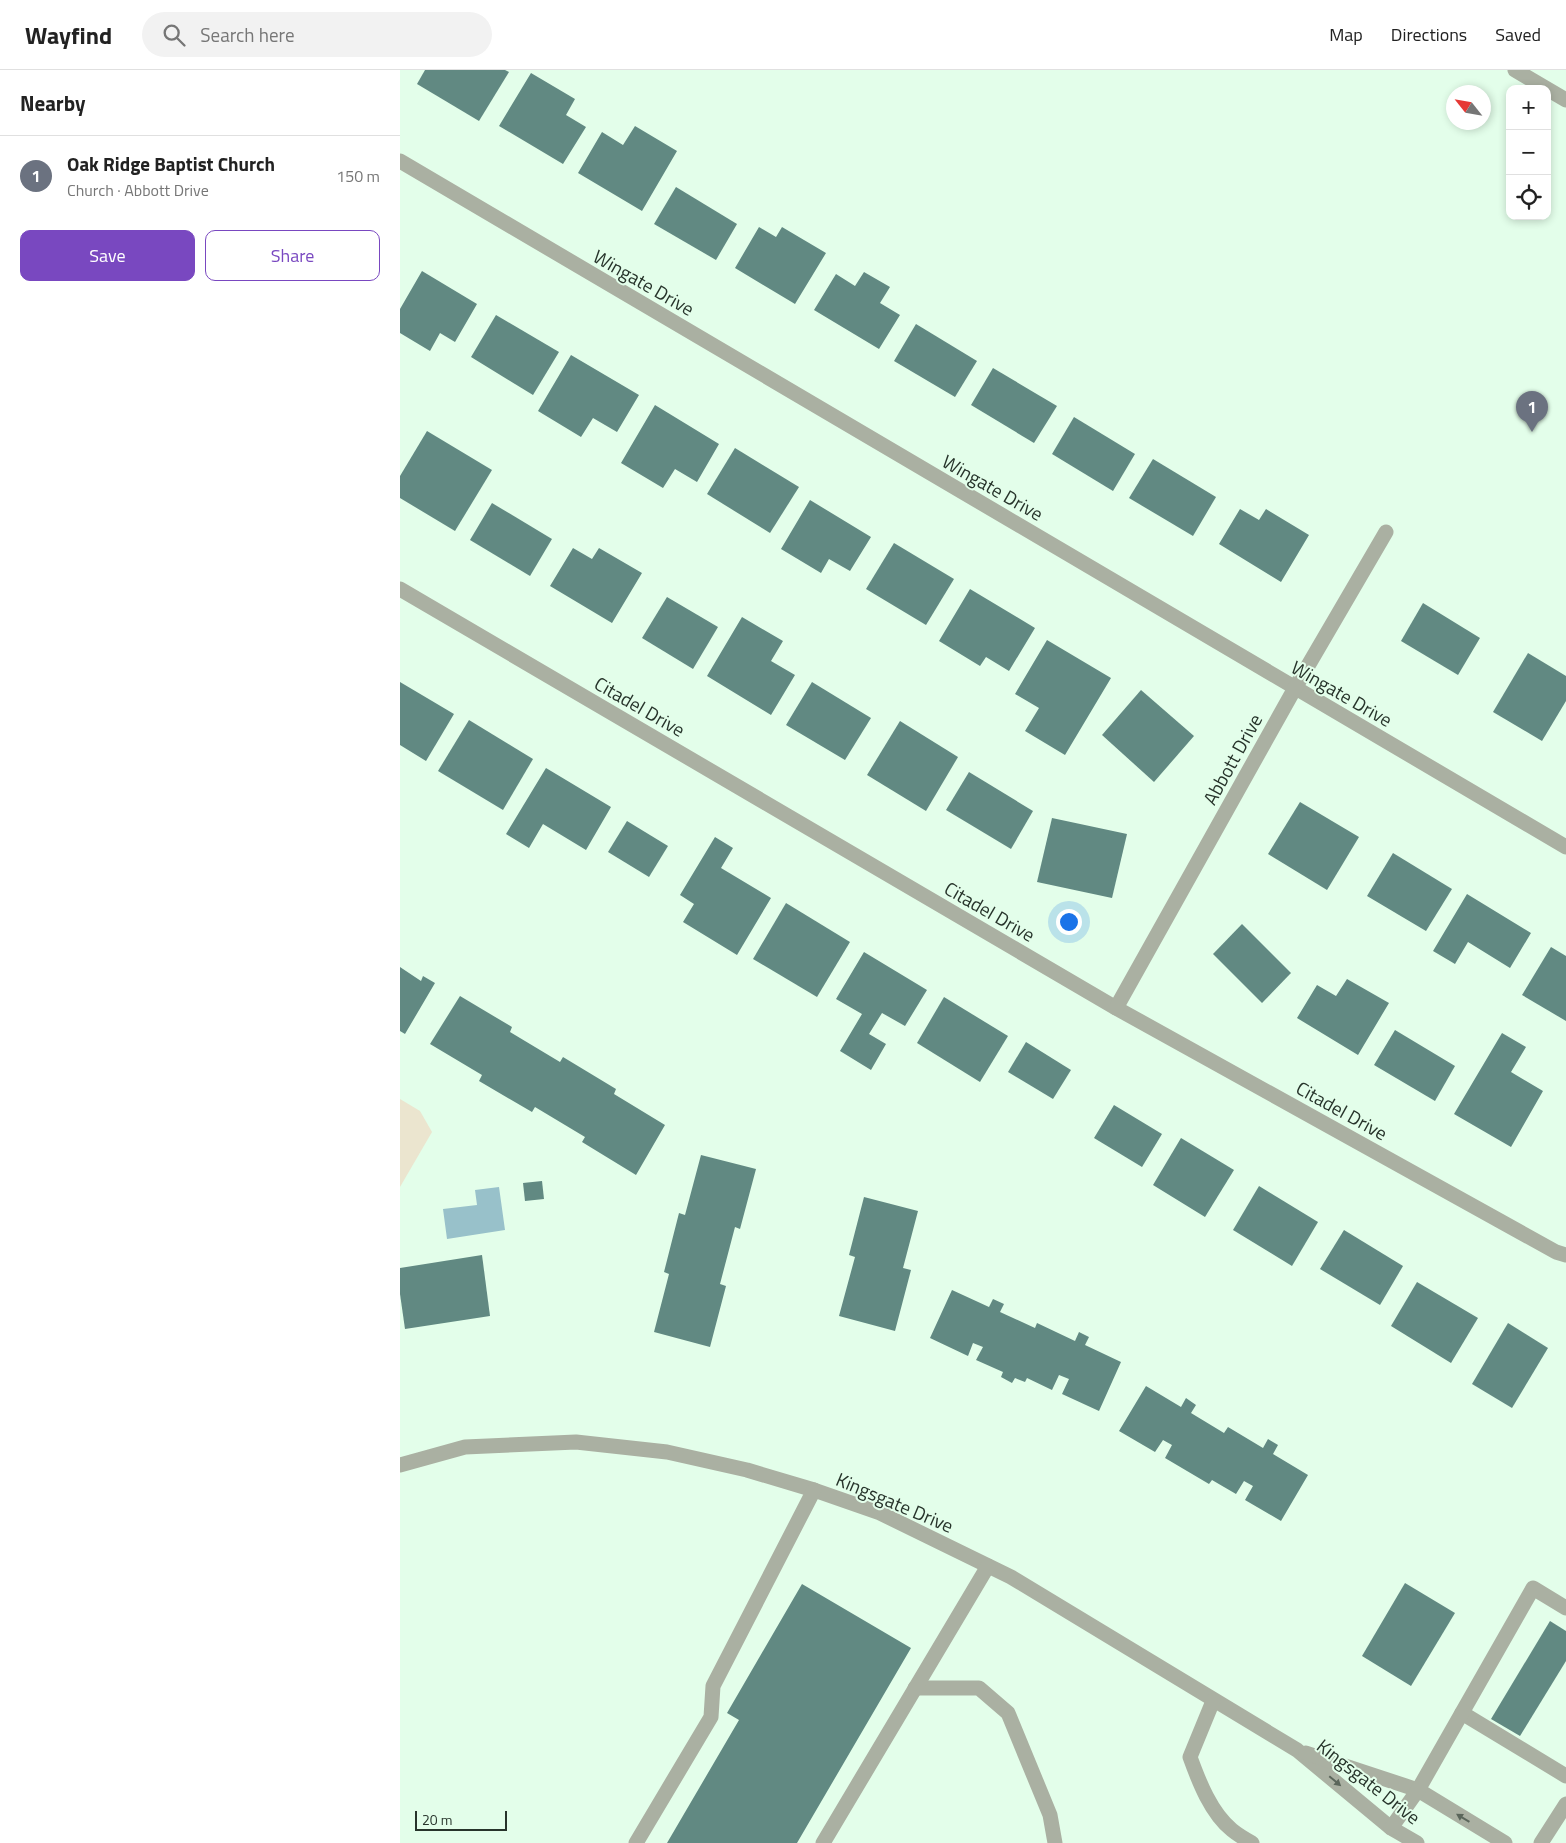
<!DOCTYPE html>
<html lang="en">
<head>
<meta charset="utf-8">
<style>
	:root { --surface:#fff; --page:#f2f2f2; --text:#222; --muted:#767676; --line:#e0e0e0; --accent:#7948c0 }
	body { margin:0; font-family:"Titillium Web",sans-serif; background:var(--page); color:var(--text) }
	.controls { position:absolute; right:15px; top:15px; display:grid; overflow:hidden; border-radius:10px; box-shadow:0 2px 8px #0003 }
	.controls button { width:45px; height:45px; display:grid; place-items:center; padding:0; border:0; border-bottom:1px solid var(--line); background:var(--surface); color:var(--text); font:25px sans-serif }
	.compass { position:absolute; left:1046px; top:15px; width:45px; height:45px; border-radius:50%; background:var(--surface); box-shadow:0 2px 8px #0003; rotate:301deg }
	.scale { position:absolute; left:15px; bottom:12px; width:92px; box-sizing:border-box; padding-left:5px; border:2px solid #27342b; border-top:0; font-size:14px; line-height:18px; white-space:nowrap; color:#27342b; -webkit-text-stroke:4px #e3feea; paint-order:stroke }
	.you { position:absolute; left:668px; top:851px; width:18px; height:18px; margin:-12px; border:4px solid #fff; border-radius:50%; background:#1a73e8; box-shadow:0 0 0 8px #1a73e833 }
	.badge { display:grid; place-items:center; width:32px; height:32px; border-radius:50%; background:var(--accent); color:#fff; font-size:16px; font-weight:700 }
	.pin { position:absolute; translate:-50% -41px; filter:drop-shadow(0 1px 2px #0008) }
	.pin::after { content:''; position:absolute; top:26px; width:18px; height:15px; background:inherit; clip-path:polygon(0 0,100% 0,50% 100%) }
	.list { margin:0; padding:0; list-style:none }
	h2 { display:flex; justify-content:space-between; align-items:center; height:65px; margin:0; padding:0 20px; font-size:21px }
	h2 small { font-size:16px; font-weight:400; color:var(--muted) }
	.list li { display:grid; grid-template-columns:32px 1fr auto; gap:15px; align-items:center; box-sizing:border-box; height:80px; padding:0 20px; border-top:1px solid var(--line) }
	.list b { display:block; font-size:19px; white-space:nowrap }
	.list p { margin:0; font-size:16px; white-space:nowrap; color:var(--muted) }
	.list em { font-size:16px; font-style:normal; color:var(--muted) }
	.actions { display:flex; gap:10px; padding:15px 20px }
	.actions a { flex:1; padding:11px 0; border:1px solid var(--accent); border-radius:10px; text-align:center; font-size:18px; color:var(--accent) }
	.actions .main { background:var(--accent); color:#fff }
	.icon { flex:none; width:28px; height:28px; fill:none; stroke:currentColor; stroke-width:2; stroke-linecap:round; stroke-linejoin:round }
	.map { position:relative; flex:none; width:1166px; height:1773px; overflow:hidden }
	header { display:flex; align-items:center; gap:30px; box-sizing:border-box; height:70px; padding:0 25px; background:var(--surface); border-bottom:1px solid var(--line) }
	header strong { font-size:24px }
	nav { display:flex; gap:28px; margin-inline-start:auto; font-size:18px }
	.search { width:350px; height:45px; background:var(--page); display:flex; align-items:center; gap:12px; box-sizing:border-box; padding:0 18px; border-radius:28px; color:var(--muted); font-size:19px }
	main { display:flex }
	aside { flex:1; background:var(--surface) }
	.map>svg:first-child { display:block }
	.green { fill:#ebe5cf }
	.water { fill:#98c1ca }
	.building { fill:#618982 }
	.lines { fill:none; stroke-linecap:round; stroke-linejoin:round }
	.minor { stroke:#aab0a2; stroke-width:15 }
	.oneway { fill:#5b665b }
	.labels { text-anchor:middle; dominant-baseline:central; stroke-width:4; stroke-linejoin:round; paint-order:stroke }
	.street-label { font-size:19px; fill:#27342b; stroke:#e3feea }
</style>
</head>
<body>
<header>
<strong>Wayfind</strong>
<div class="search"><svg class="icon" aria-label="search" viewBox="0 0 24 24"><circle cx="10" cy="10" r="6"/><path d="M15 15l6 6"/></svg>Search here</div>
<nav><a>Map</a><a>Directions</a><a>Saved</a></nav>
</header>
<main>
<aside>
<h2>Nearby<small></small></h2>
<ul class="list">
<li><span class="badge" style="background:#6b7280">1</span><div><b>Oak Ridge Baptist Church</b><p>Church · Abbott Drive</p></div><em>150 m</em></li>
</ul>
<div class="actions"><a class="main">Save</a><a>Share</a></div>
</aside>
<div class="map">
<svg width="1166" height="1773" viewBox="0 0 1166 1773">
	<rect width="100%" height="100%" fill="#e3feea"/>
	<polygon class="green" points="0,1029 20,1041 32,1062 0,1117"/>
	<polygon class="water" points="99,1117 105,1160 47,1169 43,1139 77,1135 75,1120"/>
	<g class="building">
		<polygon points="25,0 105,0 109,2 79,51 17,14"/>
		<polygon points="131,3 175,29 166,45 186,57 163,94 99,56"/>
		<polygon points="235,56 277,81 242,141 178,103 202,62 223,75"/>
		<polygon points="276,117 337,154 316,190 254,154"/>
		<polygon points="359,157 376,167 382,157 426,183 395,234 335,198"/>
		<polygon points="22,201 77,234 55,272 40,263 30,281 0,263 0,239"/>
		<polygon points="464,202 490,217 480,233 500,245 479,279 414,240 436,204 455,216"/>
		<polygon points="96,245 159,282 133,325 71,287"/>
		<polygon points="516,254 577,291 555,327 494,291"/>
		<polygon points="171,285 239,325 217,362 193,348 181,367 138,341"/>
		<polygon points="593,298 657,336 634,373 571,335"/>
		<polygon points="255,335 319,374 297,412 275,399 263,418 221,393"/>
		<polygon points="674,347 735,384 713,421 652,384"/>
		<polygon points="27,361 92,400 55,461 0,428 0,406"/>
		<polygon points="335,378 399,417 370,463 307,424"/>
		<polygon points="753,389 816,427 793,466 729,428"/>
		<polygon points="410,430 471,467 450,501 429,489 421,503 381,479"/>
		<polygon points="92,433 152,469 130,506 70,470"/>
		<polygon points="840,439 859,450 866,439 909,465 881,512 819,474"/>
		<polygon points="494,473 554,509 526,555 466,519"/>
		<polygon points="173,478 192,489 199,478 242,503 212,553 150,516"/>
		<polygon points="570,519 635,558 609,601 586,587 580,596 539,571"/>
		<polygon points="267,527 318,557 293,599 242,568"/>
		<polygon points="1023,533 1080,568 1058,605 1001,571"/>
		<polygon points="342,547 383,571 371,591 395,605 371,645 307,606"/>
		<polygon points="647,570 711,608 665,685 625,661 639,638 615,624"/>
		<polygon points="1128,583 1166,606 1166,631 1142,671 1093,642"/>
		<polygon points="0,612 54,644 26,691 0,675"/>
		<polygon points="412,612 471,648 445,690 386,655"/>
		<polygon points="741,620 794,666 754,712 702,665"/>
		<polygon points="69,650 133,689 103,740 38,701"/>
		<polygon points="500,651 558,687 526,741 467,705"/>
		<polygon points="146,698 211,737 186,780 143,754 129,778 106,764"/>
		<polygon points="569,702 633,741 611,779 546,740"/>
		<polygon points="900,732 959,767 927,820 868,784"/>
		<polygon points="652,748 727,764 712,828 637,812"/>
		<polygon points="227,751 268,776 249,807 208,782"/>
		<polygon points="315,767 333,778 321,798 371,828 337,885 283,852 294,834 280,825"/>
		<polygon points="993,783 1052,819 1026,861 967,826"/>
		<polygon points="1067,824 1131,863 1110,898 1068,872 1055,894 1033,881"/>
		<polygon points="386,833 450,872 417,927 353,889"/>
		<polygon points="842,854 891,903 862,933 813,884"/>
		<polygon points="1151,877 1166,886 1166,951 1122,925"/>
		<polygon points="464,882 527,920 505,956 482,943 469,964 486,974 471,1000 440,981 462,944 436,929"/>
		<polygon points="0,897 21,911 23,906 35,913 5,964 0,961"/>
		<polygon points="947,909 989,933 958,985 897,948 917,915 936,926"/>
		<polygon points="60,926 112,957 110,962 160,992 163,987 216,1019 214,1024 265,1055 236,1105 182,1072 185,1067 135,1037 132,1042 79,1011 82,1005 30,974"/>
		<polygon points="544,927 608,966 580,1012 517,973"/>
		<polygon points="995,960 1055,996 1035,1031 974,995"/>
		<polygon points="1102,963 1126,977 1111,1002 1143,1021 1111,1077 1054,1044"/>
		<polygon points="626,972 671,1000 653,1029 608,1002"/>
		<polygon points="714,1035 762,1064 742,1097 694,1068"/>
		<polygon points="781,1068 834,1100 805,1147 753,1115"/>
		<polygon points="301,1085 356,1099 340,1159 335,1157 320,1214 326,1216 310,1277 254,1262 269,1204 264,1202 279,1143 285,1145"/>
		<polygon points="142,1111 144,1129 125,1131 123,1113"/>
		<polygon points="859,1116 918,1152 892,1196 833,1160"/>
		<polygon points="464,1127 518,1141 503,1198 511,1200 495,1261 439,1246 455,1187 449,1185"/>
		<polygon points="944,1160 1003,1196 980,1235 920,1199"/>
		<polygon points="82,1185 90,1246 5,1259 0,1224 0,1198"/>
		<polygon points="1017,1212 1078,1248 1051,1293 991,1256"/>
		<polygon points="552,1220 589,1237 593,1229 604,1234 600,1242 635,1258 637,1253 675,1271 679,1262 689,1267 685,1275 721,1292 699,1341 662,1324 669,1309 659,1305 652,1320 627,1308 625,1312 615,1308 612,1313 601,1307 603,1302 576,1290 583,1277 573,1273 568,1286 530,1268"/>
		<polygon points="1108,1253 1148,1278 1112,1338 1072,1314"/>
		<polygon points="746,1316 781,1337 786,1328 796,1335 791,1343 824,1363 828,1357 863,1378 868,1369 878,1375 873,1384 908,1405 881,1451 845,1430 853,1416 844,1411 836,1424 812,1410 809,1414 765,1388 772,1375 763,1370 755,1382 719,1361"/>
		<polygon points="1005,1513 1055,1543 1011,1616 962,1586"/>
		<polygon points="402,1514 511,1578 397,1773 267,1773 339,1650 327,1643"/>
		<polygon points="1150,1551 1166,1561 1166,1591 1120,1666 1091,1649"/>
	</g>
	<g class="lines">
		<g class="minor">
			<polyline points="1115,0 1166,30"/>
			<polyline points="0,91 1166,777"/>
			<polyline points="0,519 716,938 1156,1182 1166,1185"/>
			<polyline points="716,938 895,618 986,462"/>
			<polyline points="0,1395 65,1377 176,1372 267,1382 347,1400 414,1420 480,1443 611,1507 897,1680 991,1758 1017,1773"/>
			<polyline points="515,1618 579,1618 608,1643 650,1745 655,1773"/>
			<path d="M 813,1631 L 790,1687 C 799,1712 811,1743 832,1760 C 838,1765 845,1769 852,1773"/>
			<polyline points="1062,1643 1166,1706"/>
			<polyline points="906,1683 1018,1720 1105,1773"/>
			<polyline points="991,1758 1018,1720 1133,1518 1166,1538"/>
			<polyline points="236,1773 311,1647 313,1616 414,1420"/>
			<polyline points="423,1773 588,1496"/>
			<polyline points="1141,1773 1166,1734"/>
		</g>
	</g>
	<defs><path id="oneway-solid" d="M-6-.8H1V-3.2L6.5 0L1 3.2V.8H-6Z" transform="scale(1.25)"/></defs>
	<g class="oneway">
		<use href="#oneway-solid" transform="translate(935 1711) rotate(40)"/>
		<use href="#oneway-solid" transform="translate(1063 1748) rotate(-149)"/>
	</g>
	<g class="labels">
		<g class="street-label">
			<text transform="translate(244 212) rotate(30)">Wingate Drive</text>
			<text transform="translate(593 417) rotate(30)">Wingate Drive</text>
			<text transform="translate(942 623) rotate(30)">Wingate Drive</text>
			<text transform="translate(240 636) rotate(30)">Citadel Drive</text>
			<text transform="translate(832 689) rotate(-61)">Abbott Drive</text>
			<text transform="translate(590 841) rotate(30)">Citadel Drive</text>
			<text transform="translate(942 1040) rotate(29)">Citadel Drive</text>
			<text transform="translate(495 1432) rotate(23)">Kingsgate Drive</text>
			<text transform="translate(969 1711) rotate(38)">Kingsgate Drive</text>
		</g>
	</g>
</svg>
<div class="controls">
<button>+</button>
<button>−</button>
<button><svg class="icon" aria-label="locate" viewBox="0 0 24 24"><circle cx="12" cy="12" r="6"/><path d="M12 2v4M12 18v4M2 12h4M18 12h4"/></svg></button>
</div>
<svg class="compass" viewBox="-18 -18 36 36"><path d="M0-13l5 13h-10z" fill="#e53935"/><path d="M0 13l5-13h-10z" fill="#767676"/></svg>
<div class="scale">20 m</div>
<div class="you"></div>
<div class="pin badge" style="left:1132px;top:362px;background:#6b7280">1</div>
</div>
</main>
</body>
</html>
